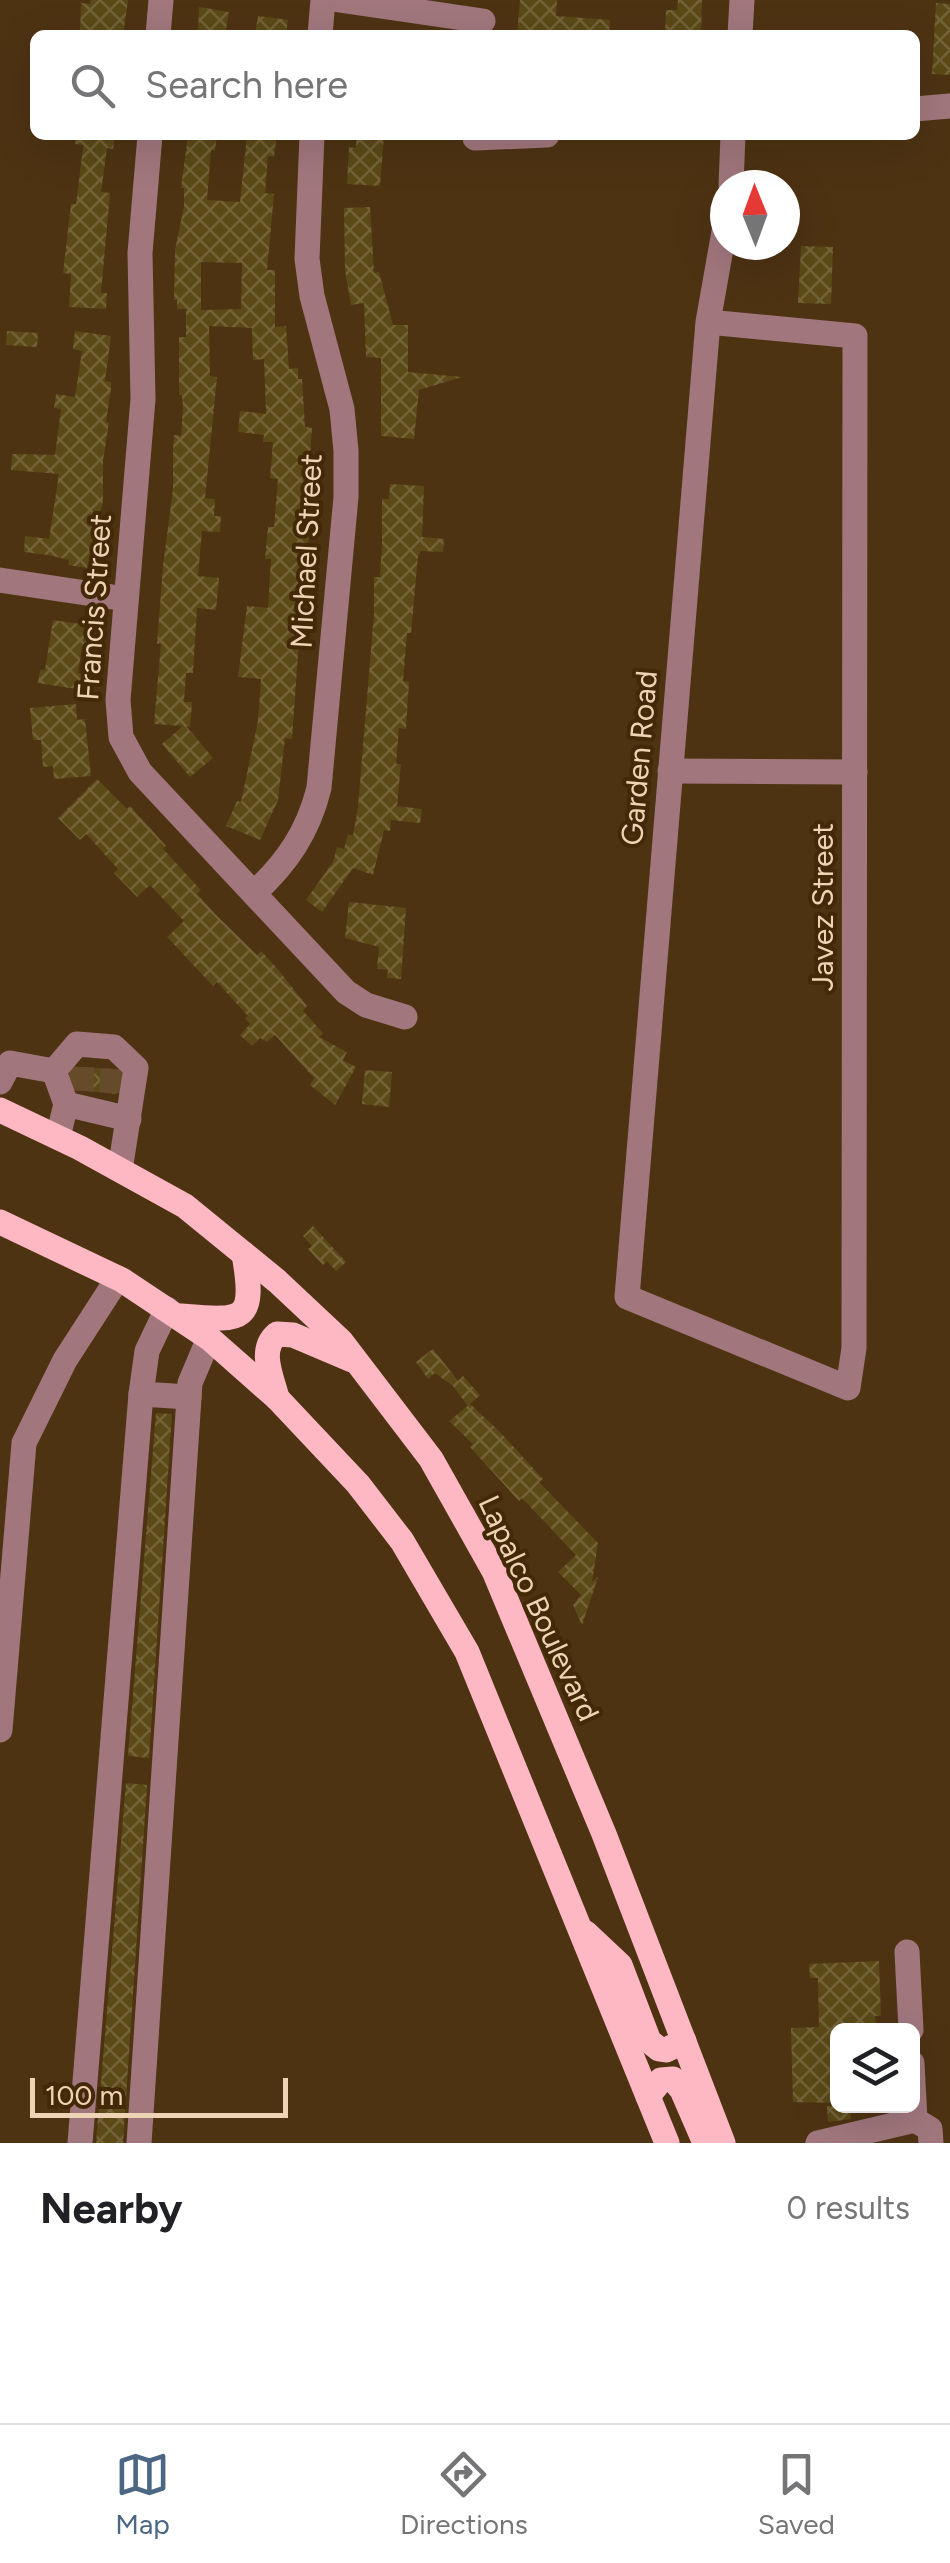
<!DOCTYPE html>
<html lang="en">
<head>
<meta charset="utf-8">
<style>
	:root { --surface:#fff; --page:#f2f2f2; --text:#202124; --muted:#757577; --line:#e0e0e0; --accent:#4b6784 }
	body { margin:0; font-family:Figtree,sans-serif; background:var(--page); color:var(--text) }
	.controls { position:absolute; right:30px; bottom:30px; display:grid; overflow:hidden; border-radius:15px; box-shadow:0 10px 40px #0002 }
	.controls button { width:90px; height:90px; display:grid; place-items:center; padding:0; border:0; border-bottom:2px solid var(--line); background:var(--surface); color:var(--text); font:50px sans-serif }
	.compass { position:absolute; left:710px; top:170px; width:90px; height:90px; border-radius:50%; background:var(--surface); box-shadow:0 10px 40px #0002; rotate:359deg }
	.scale { position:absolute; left:30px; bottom:25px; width:258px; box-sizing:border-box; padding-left:10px; border:5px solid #eed3b5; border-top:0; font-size:28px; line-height:35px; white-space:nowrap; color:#eed3b5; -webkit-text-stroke:8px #432907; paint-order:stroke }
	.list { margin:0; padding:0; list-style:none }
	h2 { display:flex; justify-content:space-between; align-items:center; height:130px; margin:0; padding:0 40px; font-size:42px }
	h2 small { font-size:32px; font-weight:400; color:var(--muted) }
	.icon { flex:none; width:55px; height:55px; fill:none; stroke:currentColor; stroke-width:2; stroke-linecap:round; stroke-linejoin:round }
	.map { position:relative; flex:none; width:950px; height:2143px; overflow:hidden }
	.search { position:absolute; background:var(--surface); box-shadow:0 10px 40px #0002; left:30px; right:30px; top:30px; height:110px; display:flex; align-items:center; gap:25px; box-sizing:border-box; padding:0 35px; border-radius:15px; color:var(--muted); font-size:38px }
	.sheet { height:280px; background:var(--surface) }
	nav { display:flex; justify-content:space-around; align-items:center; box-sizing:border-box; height:140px; border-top:2px solid var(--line); background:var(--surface); font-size:28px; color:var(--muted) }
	nav a { display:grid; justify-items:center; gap:5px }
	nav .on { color:var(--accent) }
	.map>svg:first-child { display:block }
	.building { fill:url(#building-cross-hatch); fill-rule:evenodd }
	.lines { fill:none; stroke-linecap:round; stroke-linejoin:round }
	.minor-tunnel { stroke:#664b2b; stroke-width:25; stroke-dasharray:25 12; stroke-linecap:butt }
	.minor { stroke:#a1777d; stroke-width:25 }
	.major { stroke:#fdb8c3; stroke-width:25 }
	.labels { text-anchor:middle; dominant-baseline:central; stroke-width:8; stroke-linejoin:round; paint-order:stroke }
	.street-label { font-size:30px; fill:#eed3b5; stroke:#432907 }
</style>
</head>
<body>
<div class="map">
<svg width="950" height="2143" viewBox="0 0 950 2143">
	<defs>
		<pattern id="building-cross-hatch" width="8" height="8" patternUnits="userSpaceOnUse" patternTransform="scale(2.5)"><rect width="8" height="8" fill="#5b4917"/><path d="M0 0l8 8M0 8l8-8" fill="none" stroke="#736236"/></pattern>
	</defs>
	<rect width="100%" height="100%" fill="#4e3313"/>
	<g class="building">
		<polygon points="91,0 128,0 123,35 80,30 81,3 90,4"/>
		<polygon points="520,0 557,0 556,16 610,20 609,35 517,35"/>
		<polygon points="678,0 702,0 701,35 665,35 666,10 677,10"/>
		<polygon points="936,3 950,4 950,75 932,74"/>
		<polygon points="199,7 229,12 225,35 198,34"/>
		<polygon points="258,16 288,20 286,35 255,35"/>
		<polygon points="75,135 115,135 113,149 107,148 101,192 110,193 101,293 107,293 106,309 69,307 71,274 63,273 71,204 76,204 83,148 83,145 75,144"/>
		<path d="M 188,135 L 217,135 L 215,151 L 211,150 L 207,200 L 240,202 L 247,135 L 277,135 L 274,157 L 268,156 L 265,193 L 274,194 L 267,270 L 275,270 L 275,327 L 286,326 L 289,369 L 298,368 L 298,379 L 302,379 L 305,427 L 312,428 L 309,470 L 313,500 L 302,600 L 298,600 L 295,626 L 300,626 L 292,739 L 285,738 L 278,800 L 260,840 L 226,826 L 237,801 L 241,802 L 258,721 L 261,679 L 238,677 L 247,606 L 268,608 L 271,559 L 265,559 L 268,527 L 274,527 L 278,479 L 270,478 L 273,442 L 263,442 L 264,435 L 238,432 L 240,411 L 266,414 L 264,359 L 253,360 L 252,328 L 209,326 L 210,376 L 217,377 L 205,498 L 215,499 L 214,516 L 221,516 L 220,532 L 202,531 L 198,576 L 219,578 L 216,610 L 197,608 L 193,673 L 186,673 L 184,702 L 192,702 L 190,727 L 186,726 L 213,758 L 190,777 L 162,744 L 183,726 L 154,724 L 161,644 L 157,644 L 163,566 L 173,489 L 173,450 L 174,435 L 181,436 L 183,407 L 182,395 L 179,395 L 179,337 L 186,337 L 186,309 L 177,309 L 177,300 L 174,300 L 175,250 L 184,206 L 184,188 L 181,188 ZM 201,262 L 242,263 L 241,309 L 201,310 Z"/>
		<polygon points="356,135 384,135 380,186 347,184 349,147 356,148"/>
		<polygon points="370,207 374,273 379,272 393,325 408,325 408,372 462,377 419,390 414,439 381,436 381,358 366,357 364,303 351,305 345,270 344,208"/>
		<polygon points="801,246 833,247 831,304 798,303"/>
		<polygon points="7,331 38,333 37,347 6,345"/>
		<polygon points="75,331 111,336 105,381 111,382 111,388 106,422 109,422 103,461 103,501 93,541 100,542 97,564 88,563 87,568 68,565 69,560 48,555 24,552 25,536 49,539 59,474 11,470 12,454 55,455 61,409 54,408 56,394 75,397 82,351 73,349"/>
		<polygon points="390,484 424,486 422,537 444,539 443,552 421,551 418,556 411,633 407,633 403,681 409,682 406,729 399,728 396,764 401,764 397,806 422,809 420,823 391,820 390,831 384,830 373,875 353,868 322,912 306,900 333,862 337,847 344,849 348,834 353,836 358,807 374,613 374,577 380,577 382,544 382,499 389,499"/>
		<polygon points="53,620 94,626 90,648 82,647 78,673 86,674 83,690 38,683 40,670 45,670"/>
		<polygon points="76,704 77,720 85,719 91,776 54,779 53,766 43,767 41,740 33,740 30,708"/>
		<polygon points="97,779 127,809 130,806 166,846 163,849 201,890 197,894 216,915 257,955 261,951 276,967 307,1006 303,1011 323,1033 319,1037 347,1052 343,1060 356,1067 335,1105 310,1085 314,1078 275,1035 267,1042 260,1038 252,1046 240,1035 250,1024 245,1018 248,1016 217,982 213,986 167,937 184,921 150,885 137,897 114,873 118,869 86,834 80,840 58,818"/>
		<polygon points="349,902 406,908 401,979 387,978 388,970 377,969 379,947 345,938"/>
		<polygon points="79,1067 114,1069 119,1074 116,1094 78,1090 72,1074"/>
		<polygon points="365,1070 392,1072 389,1107 362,1104"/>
		<polygon points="313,1226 346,1262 336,1271 327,1261 323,1265 308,1249 312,1246 303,1236"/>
		<polygon points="433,1349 458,1381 463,1376 480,1395 468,1406 453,1386 435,1373 428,1379 416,1362"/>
		<polygon points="470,1404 500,1432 543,1479 539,1482 598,1543 592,1582 598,1577 582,1625 573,1605 581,1595 558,1572 576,1555 522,1498 519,1501 470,1447 473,1444 449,1421"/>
		<polygon points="156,1413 172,1414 149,1758 128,1756"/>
		<polygon points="126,1783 147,1785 123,2143 96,2143"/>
		<polygon points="879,1961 881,2016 875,2016 876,2030 838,2030 838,2103 793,2102 791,2028 819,2027 818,1978 810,1978 809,1964"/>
		<polygon points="827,2106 850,2106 851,2119 828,2122"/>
	</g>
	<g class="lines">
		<g class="minor-tunnel">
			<polyline points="81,1091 82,1067"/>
			<polyline points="112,1093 113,1069"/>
		</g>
		<g class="minor">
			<polyline points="339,0 483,21"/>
			<polyline points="158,35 161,0"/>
			<polyline points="320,35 323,0"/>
			<polyline points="740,35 742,0"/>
			<polyline points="915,109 950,106"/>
			<polyline points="150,135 140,253 143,399 118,700 121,737 140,772 346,992 366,1005 405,1017"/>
			<polyline points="475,135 475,138 547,135"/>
			<polyline points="731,185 733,135"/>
			<polyline points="708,322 855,336 854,1348 848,1388 627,1297 708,322 725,226"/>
			<polyline points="0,580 126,599"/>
			<polyline points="670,771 855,772"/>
			<path d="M 254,893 C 287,863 308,832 319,788 L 346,497 L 346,451 L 342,409 L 312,296 L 307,259 L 312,135"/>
			<polyline points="54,1071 66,1104 58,1137"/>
			<polyline points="0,1082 10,1063 54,1071 77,1044 114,1047 136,1068 120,1170"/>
			<polyline points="66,1104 129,1119"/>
			<polyline points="167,1309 147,1351 141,1394 189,1397"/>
			<polyline points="0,1730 24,1443 65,1360 118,1278"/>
			<polyline points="907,1952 911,2030"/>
			<polyline points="912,2063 915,2120 930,2129 931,2143"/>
			<polyline points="80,2143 141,1394"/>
			<polyline points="139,2143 190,1383 209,1338"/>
			<polyline points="818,2143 915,2120"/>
		</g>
		<g class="major">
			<polyline points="0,1110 80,1148 185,1206 277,1281 341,1341 431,1459 494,1571 604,1834 723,2143"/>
			<polyline points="0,1222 122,1280 209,1338 277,1398 358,1484 402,1541 467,1652 667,2143"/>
			<path d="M 181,1316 C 244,1321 256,1323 244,1254"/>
			<path d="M 277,1398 C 272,1377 258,1350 277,1334 L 293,1335 L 352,1360"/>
			<polyline points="586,1933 620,1965 649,2041 659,2049 666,2050 684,2041"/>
			<polyline points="648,2096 661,2080 673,2079 682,2090 705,2143"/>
		</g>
	</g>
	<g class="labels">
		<g class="street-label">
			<text transform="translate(306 551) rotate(-87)">Michael Street</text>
			<text transform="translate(94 607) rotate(-86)">Francis Street</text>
			<text transform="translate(639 758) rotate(-85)">Garden Road</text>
			<text transform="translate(822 907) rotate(-90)">Javez Street</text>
			<text transform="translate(539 1608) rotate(65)">Lapalco Boulevard</text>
		</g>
	</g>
</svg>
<div class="controls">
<button><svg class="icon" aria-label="layers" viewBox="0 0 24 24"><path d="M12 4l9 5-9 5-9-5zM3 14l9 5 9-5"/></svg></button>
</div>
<svg class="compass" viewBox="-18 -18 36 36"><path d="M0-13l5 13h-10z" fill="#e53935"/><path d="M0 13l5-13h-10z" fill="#757577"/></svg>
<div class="scale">100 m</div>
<div class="search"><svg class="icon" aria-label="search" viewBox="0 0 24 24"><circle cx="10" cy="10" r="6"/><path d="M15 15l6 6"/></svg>Search here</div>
</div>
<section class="sheet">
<h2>Nearby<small>0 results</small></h2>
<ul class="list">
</ul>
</section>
<nav>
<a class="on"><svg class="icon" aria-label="map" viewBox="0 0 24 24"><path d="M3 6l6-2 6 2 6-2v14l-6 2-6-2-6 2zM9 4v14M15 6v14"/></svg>Map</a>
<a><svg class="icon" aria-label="directions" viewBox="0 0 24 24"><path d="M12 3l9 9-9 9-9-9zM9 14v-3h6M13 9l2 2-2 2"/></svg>Directions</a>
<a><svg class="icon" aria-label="saved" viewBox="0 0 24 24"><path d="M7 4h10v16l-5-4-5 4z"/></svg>Saved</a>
</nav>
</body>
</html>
